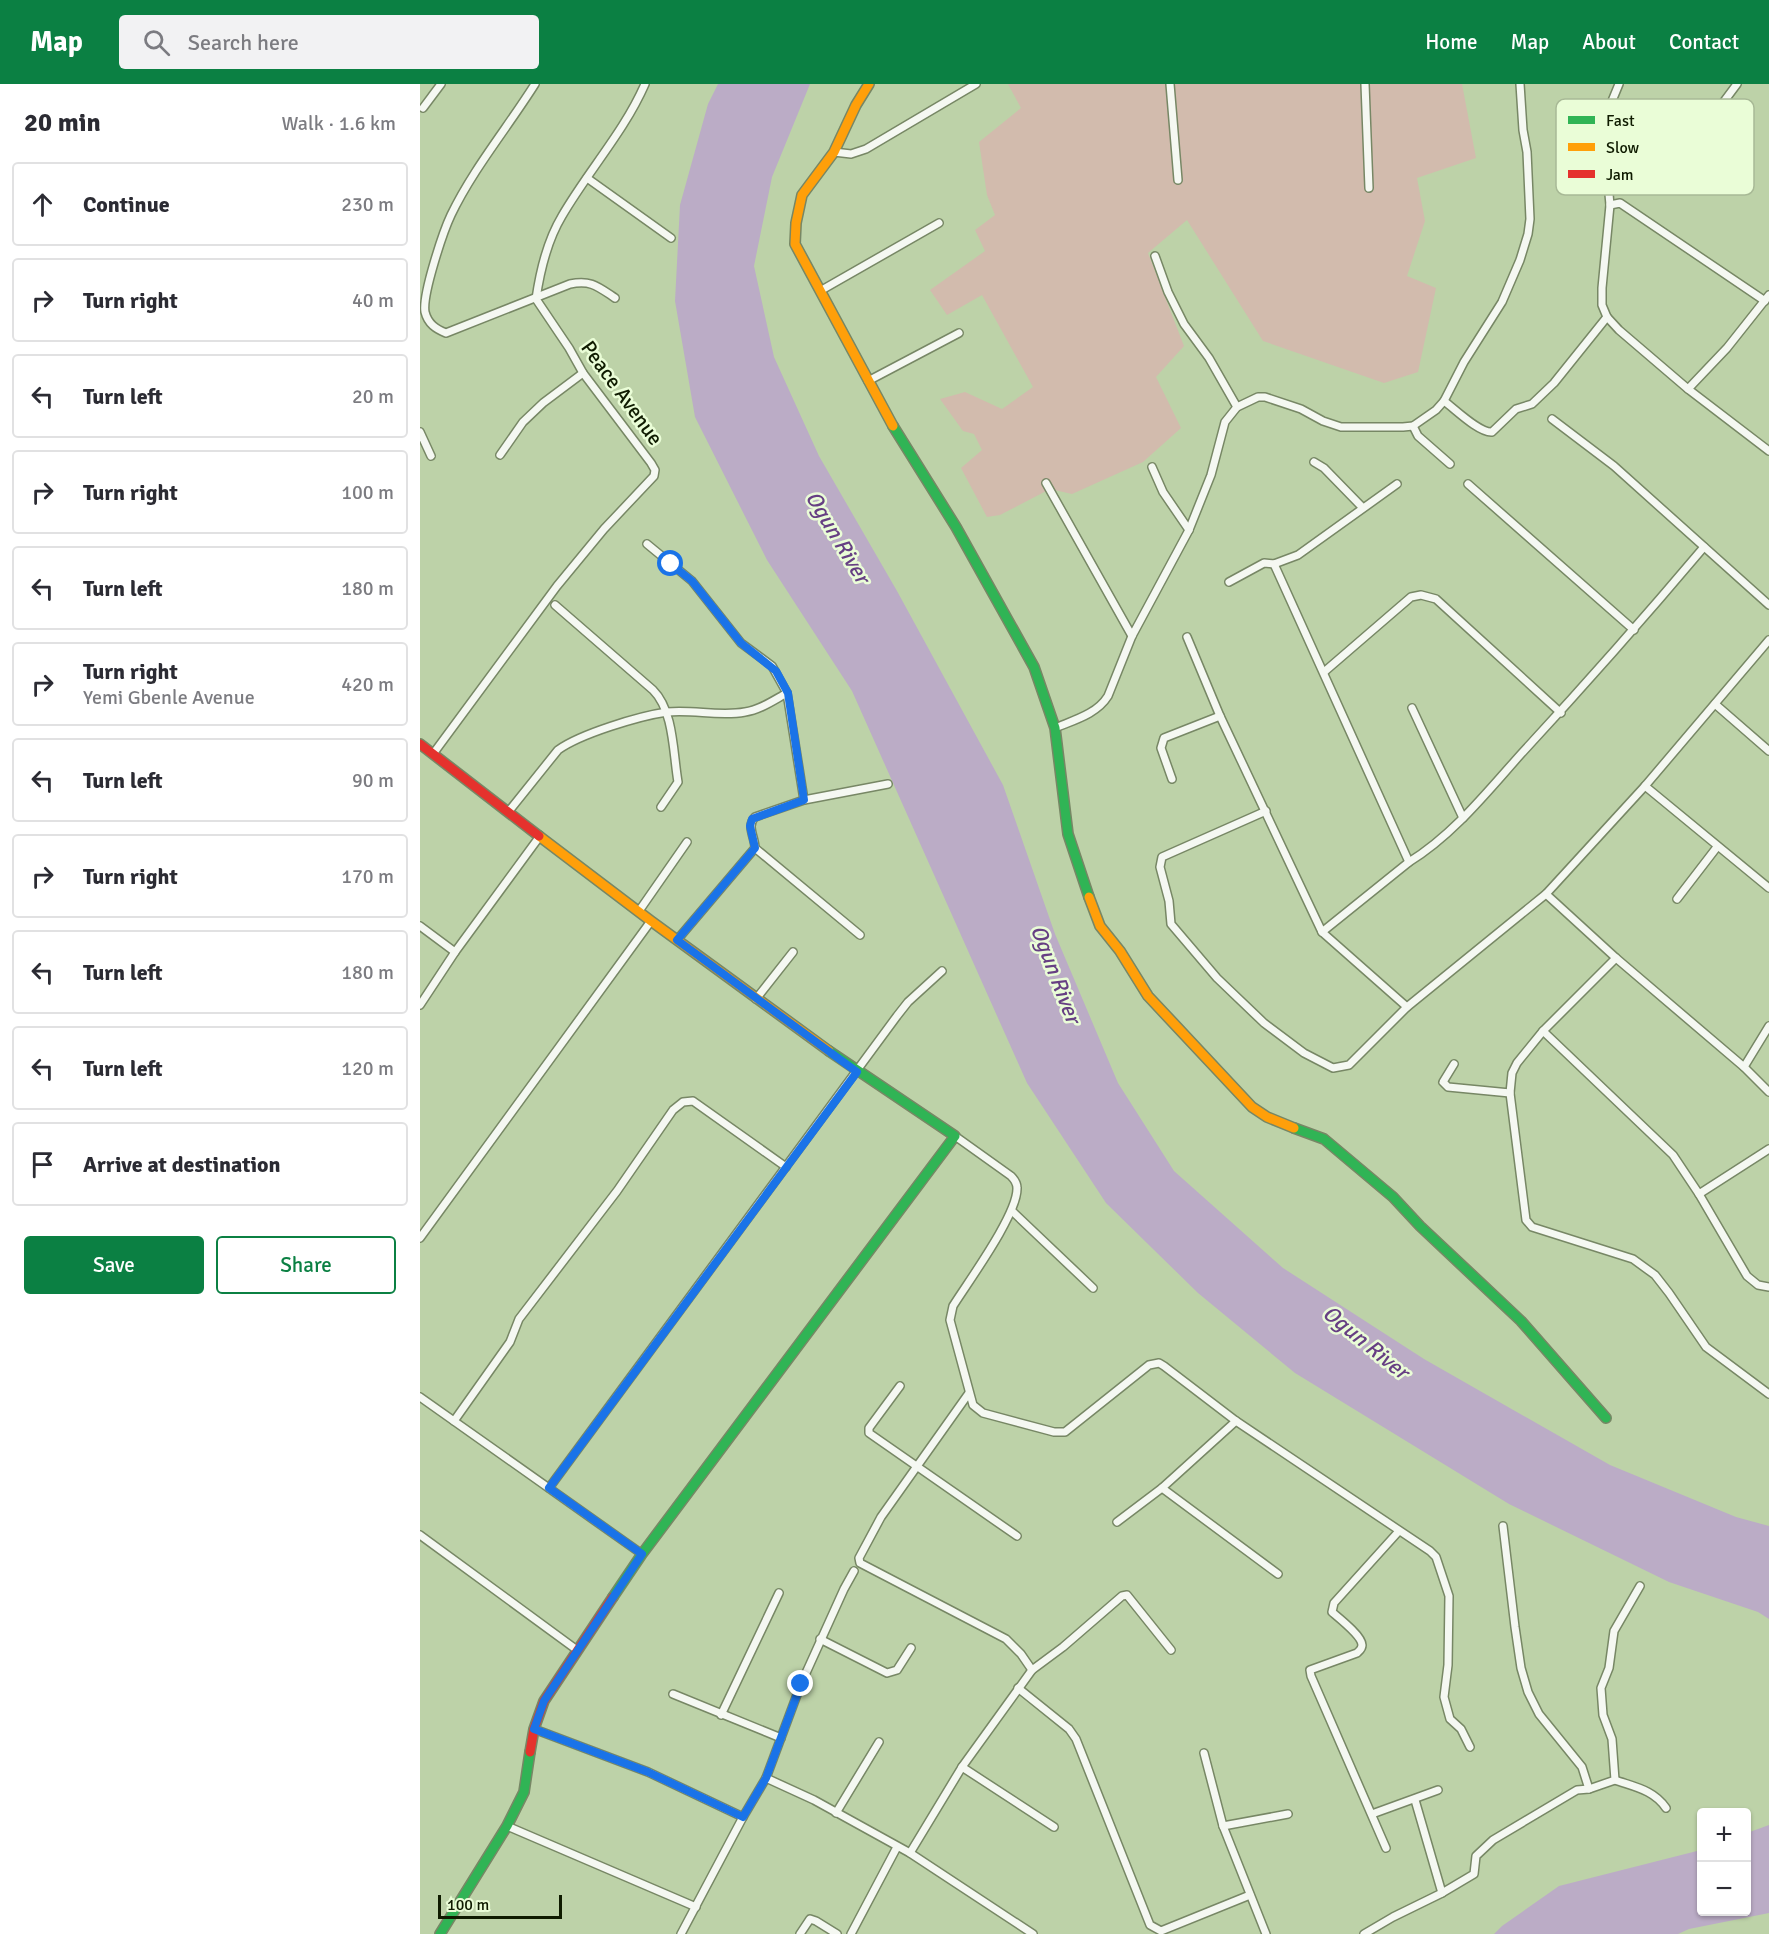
<!DOCTYPE html>
<html lang="en">
<head>
<meta charset="utf-8">
<style>
	:root { --surface:#fff; --page:#f2f2f3; --text:#2b2b33; --muted:#7c7c81; --line:#e1e1e2; --accent:#0b8043 }
	body { margin:0; font-family:Signika,sans-serif; background:var(--page); color:var(--text) }
	.controls { position:absolute; right:18px; bottom:18px; display:grid; overflow:hidden; border-radius:6px; box-shadow:0 2px 4px #0004 }
	.controls button { width:54px; height:54px; display:grid; place-items:center; padding:0; border:0; border-bottom:2px solid var(--line); background:var(--surface); color:var(--text); font:30px sans-serif }
	.scale { position:absolute; left:18px; bottom:15px; width:124px; box-sizing:border-box; padding-left:6px; border:3px solid #0f1b00; border-top:0; font-size:16px; line-height:21px; white-space:nowrap; color:#0f1b00; -webkit-text-stroke:4px #eafdd7; paint-order:stroke }
	.stop { position:absolute; width:18px; height:18px; margin:-14px; border:4px solid #1a73e8; border-radius:50%; background:#fff }
	.stop.end { background:#1a73e8; border-color:#fff; box-shadow:0 2px 6px #0008 }
	.list { margin:0; padding:0; list-style:none }
	h2 { display:flex; justify-content:space-between; align-items:center; height:78px; margin:0; padding:0 24px; font-size:26px }
	h2 small { font-size:20px; font-weight:400; color:var(--muted) }
	.list li { display:grid; grid-template-columns:39px 1fr auto; gap:18px; align-items:center; box-sizing:border-box; height:84px; margin:0 12px 12px; padding:0 12px; border:2px solid var(--line); border-radius:6px }
	.list b { display:block; font-size:22px; white-space:nowrap }
	.list p { margin:0; font-size:20px; white-space:nowrap; color:var(--muted) }
	.list em { font-size:20px; font-style:normal; color:var(--muted) }
	.actions { display:flex; gap:12px; padding:18px 24px }
	.actions a { flex:1; padding:14px 0; border:2px solid var(--accent); border-radius:6px; text-align:center; font-size:21px; color:var(--accent) }
	.actions .main { background:var(--accent); color:#fff }
	.icon { flex:none; width:33px; height:33px; fill:none; stroke:currentColor; stroke-width:2; stroke-linecap:round; stroke-linejoin:round }
	.map { position:relative; flex:none; width:1349px; height:1850px; overflow:hidden }
	header { display:flex; align-items:center; gap:36px; box-sizing:border-box; height:84px; padding:0 30px; background:var(--accent); color:#fff }
	header strong { font-size:28px }
	nav { display:flex; gap:33px; margin-inline-start:auto; font-size:21px }
	.search { width:420px; height:54px; background:var(--page); display:flex; align-items:center; gap:15px; box-sizing:border-box; padding:0 21px; border-radius:6px; color:var(--muted); font-size:22px }
	main { display:flex }
	aside { flex:1; background:var(--surface) }
	.map>svg:first-child { display:block }
	.green { fill:#d2bbad }
	.water { fill:#bbacc6 }
	.lines { fill:none; stroke-linecap:round; stroke-linejoin:round }
	.street-casing { stroke:#778765; stroke-width:10 }
	.fast-casing { stroke:#778765; stroke-width:12 }
	.slow-casing { stroke:#778765; stroke-width:12 }
	.jam-casing { stroke:#778765; stroke-width:12 }
	.street { stroke:#f5f8f2; stroke-width:7 }
	.fast { stroke:#30b455; stroke-width:9 }
	.slow { stroke:#ff9f0a; stroke-width:9 }
	.jam { stroke:#e5322d; stroke-width:9 }
	.route { stroke:#1a73e8; stroke-width:8 }
	.labels { text-anchor:middle; dominant-baseline:central; stroke-width:5; stroke-linejoin:round; paint-order:stroke }
	.street-label { font-size:21px; fill:#0f1b00; stroke:#eafdd7 }
	.water-label { font-size:22px; font-style:italic; fill:#663f83; stroke:#eafdd7 }
	.key { fill:#eafdd7; stroke:#a8b996; stroke-width:1.5 }
	.key-label { font-size:16px; fill:#0f1b00 }
</style>
</head>
<body>
<header>
<strong>Map</strong>
<div class="search"><svg class="icon" aria-label="search" viewBox="0 0 24 24"><circle cx="10" cy="10" r="6"/><path d="M15 15l6 6"/></svg>Search here</div>
<nav><a>Home</a><a>Map</a><a>About</a><a>Contact</a></nav>
</header>
<main>
<aside>
<h2>20 min<small>Walk · 1.6 km</small></h2>
<ul class="list">
<li><svg class="icon" aria-label="ahead" viewBox="0 0 24 24"><path d="M12 20V5M6 11l6-6 6 6"/></svg><div><b>Continue</b></div><em>230 m</em></li>
<li><svg class="icon" aria-label="right" viewBox="0 0 24 24"><path d="M7 20v-9h11M14 6l5 5-5 5"/></svg><div><b>Turn right</b></div><em>40 m</em></li>
<li><svg class="icon" aria-label="left" viewBox="0 0 24 24"><path d="M17 20v-9H6M10 6l-5 5 5 5"/></svg><div><b>Turn left</b></div><em>20 m</em></li>
<li><svg class="icon" aria-label="right" viewBox="0 0 24 24"><path d="M7 20v-9h11M14 6l5 5-5 5"/></svg><div><b>Turn right</b></div><em>100 m</em></li>
<li><svg class="icon" aria-label="left" viewBox="0 0 24 24"><path d="M17 20v-9H6M10 6l-5 5 5 5"/></svg><div><b>Turn left</b></div><em>180 m</em></li>
<li><svg class="icon" aria-label="right" viewBox="0 0 24 24"><path d="M7 20v-9h11M14 6l5 5-5 5"/></svg><div><b>Turn right</b><p>Yemi Gbenle Avenue</p></div><em>420 m</em></li>
<li><svg class="icon" aria-label="left" viewBox="0 0 24 24"><path d="M17 20v-9H6M10 6l-5 5 5 5"/></svg><div><b>Turn left</b></div><em>90 m</em></li>
<li><svg class="icon" aria-label="right" viewBox="0 0 24 24"><path d="M7 20v-9h11M14 6l5 5-5 5"/></svg><div><b>Turn right</b></div><em>170 m</em></li>
<li><svg class="icon" aria-label="left" viewBox="0 0 24 24"><path d="M17 20v-9H6M10 6l-5 5 5 5"/></svg><div><b>Turn left</b></div><em>180 m</em></li>
<li><svg class="icon" aria-label="left" viewBox="0 0 24 24"><path d="M17 20v-9H6M10 6l-5 5 5 5"/></svg><div><b>Turn left</b></div><em>120 m</em></li>
<li><svg class="icon" aria-label="arrive" viewBox="0 0 24 24"><path d="M6 21V4h12l-3 4 3 4H6"/></svg><div><b>Arrive at destination</b></div></li>
</ul>
<div class="actions"><a class="main">Save</a><a>Share</a></div>
</aside>
<div class="map">
<svg width="1349" height="1850" viewBox="0 0 1349 1850">
	<rect width="100%" height="100%" fill="#bdd2a8"/>
	<polygon class="green" points="588,0 1042,0 1056,74 997,94 1005,137 987,192 1016,204 998,288 964,299 843,257 767,136 728,169 764,262 736,293 761,344 723,378 652,410 630,405 580,431 567,433 541,384 562,366 554,350 543,347 520,315 545,308 582,325 613,303 562,211 527,231 510,206 565,167 555,146 575,131 567,111 559,58 601,24"/>
	<g class="water">
		<polygon points="298,0 390,0 352,93 334,182 354,273 399,372 477,507 583,701 635,850 698,999 754,1087 863,1184 1004,1275 1190,1381 1316,1433 1349,1442 1349,1535 1338,1528 1249,1498 1089,1420 875,1289 778,1209 686,1119 607,999 432,607 347,476 275,333 255,217 260,121 288,20"/>
		<polygon points="1349,1741 1349,1829 1269,1845 1258,1850 1074,1850 1082,1842 1139,1802 1281,1766 1282,1828 1326,1828 1327,1749"/>
	</g>
	<g class="lines">
		<defs>
			<g id="street">
				<path d="M 115,0 C 88,43 53,85 31,131 C 23,148 2,211 5,228 C 8,240 16,245 26,249 L 150,200 C 171,196 177,202 195,214"/>
				<polyline points="750,0 758,96"/>
				<polyline points="945,0 949,104"/>
				<polyline points="1199,0 1185,34 1183,45 1190,121 1182,204 1182,221 1187,233 1199,246 1268,305 1349,367"/>
				<polyline points="1317,0 1282,47 1283,55 1288,62 1325,93"/>
				<polyline points="3,24 21,0"/>
				<polyline points="414,68 431,70 446,65 556,0"/>
				<polyline points="167,94 251,154"/>
				<polyline points="1190,121 1200,119 1345,217"/>
				<polyline points="735,172 748,208 764,240 789,274 817,323"/>
				<polyline points="400,207 519,139"/>
				<polyline points="448,297 539,249"/>
				<polyline points="1268,305 1307,264 1349,211"/>
				<path d="M 1024,317 C 1035,325 1059,349 1072,348 L 1096,325 L 1112,320 L 1134,299 L 1187,233"/>
				<polyline points="1132,335 1194,382 1349,521"/>
				<polyline points="993,342 998,352 1030,380"/>
				<polyline points="0,348 11,372"/>
				<polyline points="80,371 103,338 123,319 163,289"/>
				<polyline points="894,378 904,384 942,423"/>
				<polyline points="732,383 743,408 769,446"/>
				<polyline points="626,399 712,552"/>
				<polyline points="1048,400 1214,546"/>
				<polyline points="227,460 272,497 321,559 352,582 367,609 384,716"/>
				<polyline points="854,480 989,778"/>
				<polyline points="809,498 844,479 854,480 878,471 977,400"/>
				<path d="M 135,521 L 233,606 C 254,627 253,669 258,698 L 241,723"/>
				<polyline points="767,553 800,632 902,848 987,923"/>
				<polyline points="904,588 991,513 1001,511 1016,515 1141,629"/>
				<polyline points="1295,620 1349,667"/>
				<polyline points="992,624 1043,734"/>
				<path d="M 635,644 C 654,636 677,630 688,612 L 712,552 L 769,446 L 791,391 L 805,338 L 817,323 L 838,313 L 845,313 L 881,325 L 903,337 L 921,343 L 983,343 L 993,342 L 1016,326 L 1024,317 L 1044,278 L 1082,218 L 1100,176 L 1108,150 L 1110,135 L 1107,68 L 1103,46 L 1100,0"/>
				<path d="M 13,670 L 137,502 L 184,445 L 234,392 L 235,386 L 231,379 L 163,289 L 149,264 L 116,215 C 120,187 127,157 142,132 C 168,87 204,48 225,0"/>
				<polyline points="752,695 741,664 744,654 800,632"/>
				<polyline points="1225,702 1349,804"/>
				<path d="M 89,727 L 138,666 C 160,650 219,632 247,628 C 273,625 299,633 325,628 C 340,626 354,616 367,609"/>
				<polyline points="846,727 742,773 740,783 749,817 751,840 797,894 844,939 884,969 913,984 929,981 987,923 1126,810 1225,702 1349,556"/>
				<polyline points="335,764 440,851"/>
				<polyline points="1126,810 1196,874 1324,983 1349,1008"/>
				<polyline points="1257,815 1297,763"/>
				<polyline points="219,827 267,758"/>
				<polyline points="0,842 35,868"/>
				<path d="M 902,848 L 989,778 C 1033,751 1067,708 1101,670 C 1164,602 1224,534 1284,463"/>
				<path d="M 257,856 L 335,764 C 335,753 326,742 335,733 L 384,716 L 468,700"/>
				<polyline points="1196,874 1123,947 1097,979 1092,989 1090,1009 1106,1136 1112,1143 1213,1175 1235,1191 1249,1209 1286,1263 1349,1310"/>
				<polyline points="336,915 373,868"/>
				<polyline points="0,921 35,868 120,752"/>
				<polyline points="1123,947 1253,1071 1279,1110 1327,1192 1338,1201 1349,1203"/>
				<polyline points="1034,980 1023,998 1028,1003 1090,1009"/>
				<polyline points="1324,983 1349,942"/>
				<path d="M 535,1052 L 591,1092 C 595,1096 597,1099 597,1104 C 598,1130 548,1198 533,1222 L 530,1236 L 553,1321 L 563,1329 L 634,1348 L 645,1348 L 729,1281 L 739,1279 L 744,1282 L 816,1337 L 1010,1467 L 1016,1473 L 1029,1512 L 1028,1581 L 1024,1613 L 1030,1635 L 1041,1645 L 1050,1663"/>
				<polyline points="1279,1110 1349,1065"/>
				<polyline points="592,1127 673,1204"/>
				<polyline points="0,1154 231,837"/>
				<polyline points="480,1302 449,1344 449,1349 597,1452"/>
				<polyline points="549,1309 461,1433 439,1474 440,1479 586,1555 601,1570 612,1586"/>
				<polyline points="0,1313 222,1470"/>
				<polyline points="34,1337 90,1258 99,1235 197,1107 253,1026 263,1018 273,1017 366,1083"/>
				<polyline points="129,1404 477,932 488,918 522,887"/>
				<polyline points="742,1404 858,1490"/>
				<polyline points="697,1438 742,1404 816,1337"/>
				<polyline points="1083,1442 1095,1543 1101,1584 1108,1608 1119,1630 1162,1683 1169,1705"/>
				<polyline points="0,1451 157,1566"/>
				<polyline points="400,1555 467,1589 477,1586 491,1564"/>
				<polyline points="598,1604 649,1645 656,1655 730,1841 741,1847 830,1811"/>
				<polyline points="253,1610 361,1654"/>
				<polyline points="301,1631 359,1509"/>
				<polyline points="114,1645 228,1688 323,1733"/>
				<polyline points="784,1669 803,1742 846,1850"/>
				<polyline points="542,1683 634,1743"/>
				<polyline points="346,1694 394,1716 490,1769 613,1850"/>
				<path d="M 1195,1696 C 1215,1703 1234,1706 1246,1724"/>
				<polyline points="995,1716 1022,1809"/>
				<polyline points="416,1729 459,1658"/>
				<polyline points="952,1730 1018,1706"/>
				<polyline points="87,1742 276,1823"/>
				<polyline points="803,1742 868,1730"/>
				<path d="M 966,1764 L 891,1592 L 890,1586 L 937,1569 C 940,1566 942,1565 942,1561 C 942,1552 919,1534 912,1528 L 914,1519 L 979,1447"/>
				<polyline points="490,1769 542,1683 612,1586 643,1563 702,1512 707,1511 751,1566"/>
				<polyline points="261,1850 323,1733 346,1694 381,1600 424,1505 434,1487"/>
				<polyline points="380,1850 390,1835 396,1837 417,1850"/>
				<polyline points="431,1850 477,1763"/>
				<polyline points="944,1850 973,1833 1022,1809 1054,1790 1056,1772 1073,1756 1157,1706 1169,1705 1195,1696 1192,1655 1183,1631 1181,1604 1189,1584 1194,1547 1220,1502"/>
			</g>
			<g id="fast">
				<polyline points="473,342 536,443 614,583 635,644 648,750 669,813"/>
				<polyline points="874,1044 904,1055 973,1113 1000,1142 1101,1237 1186,1334"/>
				<polyline points="193,1513 222,1470 535,1052 409,967"/>
				<polyline points="20,1850 87,1742 104,1708 110,1668"/>
			</g>
			<g id="slow">
				<polyline points="449,0 436,21 414,68 382,111 376,139 375,160 473,342"/>
				<polyline points="119,752 231,837 409,967"/>
				<polyline points="669,813 680,842 700,867 728,912 832,1023 847,1033 874,1044"/>
			</g>
			<g id="jam">
				<polyline points="0,660 119,752"/>
				<polyline points="110,1668 114,1645 124,1617 193,1513"/>
			</g>
		</defs>
		<use href="#street" class="street-casing"/>
		<use href="#fast" class="fast-casing"/>
		<use href="#slow" class="slow-casing"/>
		<use href="#jam" class="jam-casing"/>
		<use href="#street" class="street"/>
		<use href="#fast" class="fast"/>
		<use href="#slow" class="slow"/>
		<use href="#jam" class="jam"/>
	</g>
	<g class="lines">
		<polyline class="route" points="251,480 272,497 321,559 356,587 368,609 384,716 332,735 330,742 335,764 257,856 437,988 129,1404 222,1470 124,1617 114,1645 228,1688 323,1733 346,1694 381,1600"/>
	</g>
	<g class="labels">
		<g class="street-label">
			<text transform="translate(202 309) rotate(54)">Peace Avenue</text>
		</g>
		<g class="water-label">
			<text transform="translate(418 453) rotate(59)">Ogun River</text>
			<text transform="translate(636 890) rotate(69)">Ogun River</text>
			<text transform="translate(946 1258) rotate(39)">Ogun River</text>
		</g>
	</g>
	<rect x="1136" y="15" width="198" height="96" rx="9" class="key"/>
	<rect x="1148" y="32" width="27" height="8" fill="#30b455"/>
	<rect x="1148" y="59" width="27" height="8" fill="#ff9f0a"/>
	<rect x="1148" y="86" width="27" height="8" fill="#e5322d"/>
	<g class="key-label">
		<text x="1186" y="42">Fast</text>
		<text x="1186" y="69">Slow</text>
		<text x="1186" y="96">Jam</text>
	</g>
</svg>
<div class="controls">
<button>+</button>
<button>−</button>
</div>
<div class="scale">100 m</div>
<div class="stop" style="left:251px;top:480px"></div>
<div class="stop end" style="left:381px;top:1600px"></div>
</div>
</main>
</body>
</html>
